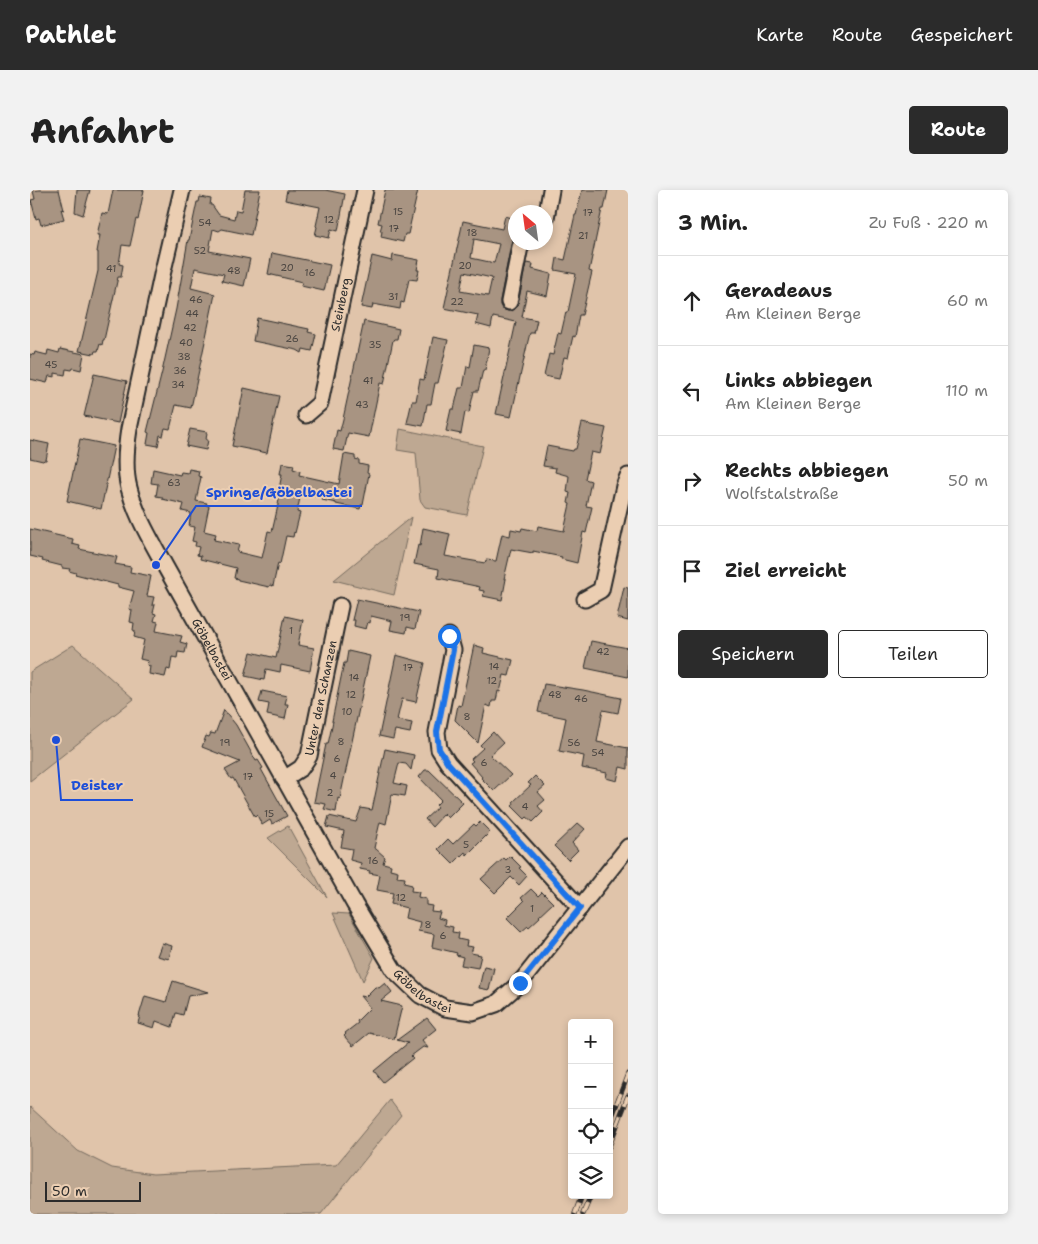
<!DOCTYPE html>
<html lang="de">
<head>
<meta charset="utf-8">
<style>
	:root { --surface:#fff; --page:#f2f2f2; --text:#222; --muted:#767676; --line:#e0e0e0; --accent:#2b2b2b }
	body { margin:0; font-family:"Shantell Sans",sans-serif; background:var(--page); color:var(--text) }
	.controls { position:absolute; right:15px; bottom:15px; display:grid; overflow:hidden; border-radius:5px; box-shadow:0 2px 8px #0003 }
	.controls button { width:45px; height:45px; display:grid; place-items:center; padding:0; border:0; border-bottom:1px solid var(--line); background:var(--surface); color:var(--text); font:25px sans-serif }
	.compass { position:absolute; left:478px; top:15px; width:45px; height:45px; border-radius:50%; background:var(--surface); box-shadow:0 2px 8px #0003; rotate:331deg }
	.scale { position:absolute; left:15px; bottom:12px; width:96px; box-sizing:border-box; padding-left:5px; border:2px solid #2b2b2b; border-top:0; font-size:14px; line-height:18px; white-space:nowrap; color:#2b2b2b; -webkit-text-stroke:4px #ebceb2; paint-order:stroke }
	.stop { position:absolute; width:15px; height:15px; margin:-11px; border:4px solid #1a73e8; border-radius:50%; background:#fff }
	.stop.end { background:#1a73e8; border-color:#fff; box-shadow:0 1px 5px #0008 }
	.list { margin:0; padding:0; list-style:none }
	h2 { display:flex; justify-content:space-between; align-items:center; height:65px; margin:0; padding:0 20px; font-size:21px }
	h2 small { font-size:16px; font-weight:400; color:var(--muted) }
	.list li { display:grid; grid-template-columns:32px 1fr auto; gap:15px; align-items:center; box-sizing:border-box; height:90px; padding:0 20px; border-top:1px solid var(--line) }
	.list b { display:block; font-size:19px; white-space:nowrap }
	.list p { margin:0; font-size:16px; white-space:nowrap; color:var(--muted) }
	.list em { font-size:16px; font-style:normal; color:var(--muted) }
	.actions { display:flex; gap:10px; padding:15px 20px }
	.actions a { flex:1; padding:11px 0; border:1px solid var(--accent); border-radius:5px; text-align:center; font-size:18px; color:var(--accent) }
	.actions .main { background:var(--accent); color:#fff }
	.icon { flex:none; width:28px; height:28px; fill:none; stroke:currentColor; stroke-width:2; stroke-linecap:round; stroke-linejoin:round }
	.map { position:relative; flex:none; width:598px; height:1024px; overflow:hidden; border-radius:5px }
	header { display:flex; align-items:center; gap:30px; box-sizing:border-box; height:70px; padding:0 25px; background:var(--accent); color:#fff }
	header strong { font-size:24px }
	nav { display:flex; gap:28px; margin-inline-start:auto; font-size:18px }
	.intro { display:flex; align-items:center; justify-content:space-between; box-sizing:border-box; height:120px; padding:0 30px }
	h1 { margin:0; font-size:35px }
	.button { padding:12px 22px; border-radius:5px; background:var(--accent); color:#fff; font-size:18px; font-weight:700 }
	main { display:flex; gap:30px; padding:0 30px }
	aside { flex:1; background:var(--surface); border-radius:5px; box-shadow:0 2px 8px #0003 }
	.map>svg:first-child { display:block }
	.green { fill:#bea892; stroke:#746a5e }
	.building { fill:#a89482; stroke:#2b2b2b; fill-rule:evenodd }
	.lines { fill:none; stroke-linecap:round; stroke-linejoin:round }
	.minor-casing { stroke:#2b2b2b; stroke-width:19 }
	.minor { stroke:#ebceb2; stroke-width:15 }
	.rail-casing { stroke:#2b2b2b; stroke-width:5.5 }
	.rail { stroke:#ebceb2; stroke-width:4; stroke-dasharray:11; stroke-linecap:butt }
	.route { stroke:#1a73e8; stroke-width:6 }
	.labels { text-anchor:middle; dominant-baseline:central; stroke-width:4; stroke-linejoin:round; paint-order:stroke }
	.number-label { font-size:10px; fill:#4a4541 }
	.street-label { font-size:12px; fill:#2b2b2b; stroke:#ebceb2 }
	.leader { fill:none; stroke:#1d4ed8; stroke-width:2 }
	.callout-dot { fill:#1d4ed8; stroke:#ebceb2; stroke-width:2 }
	.callout-label { font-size:14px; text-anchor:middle; font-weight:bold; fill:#1d4ed8; stroke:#ebceb2; stroke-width:4; stroke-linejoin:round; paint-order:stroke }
</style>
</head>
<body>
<header>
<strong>Pathlet</strong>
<nav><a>Karte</a><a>Route</a><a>Gespeichert</a></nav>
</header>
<div class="intro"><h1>Anfahrt</h1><a class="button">Route</a></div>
<main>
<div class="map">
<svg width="598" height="1024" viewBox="0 0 598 1024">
	<rect width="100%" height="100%" fill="#e0c4aa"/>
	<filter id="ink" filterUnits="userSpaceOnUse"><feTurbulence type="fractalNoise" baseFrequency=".02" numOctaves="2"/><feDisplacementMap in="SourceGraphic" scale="10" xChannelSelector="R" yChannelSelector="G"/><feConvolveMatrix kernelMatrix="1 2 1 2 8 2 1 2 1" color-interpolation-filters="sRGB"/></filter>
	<g filter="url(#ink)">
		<g class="green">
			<polygon points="370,239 453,256 437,325 395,317 390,310 386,263 367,260"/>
			<polygon points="381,327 364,405 304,390"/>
			<polygon points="43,455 104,509 0,591 0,482"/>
			<polygon points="258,636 297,707 238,648"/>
			<polygon points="303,723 319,724 344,768 333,791"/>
			<polygon points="360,910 371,925 291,1024 0,1024 0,917 48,961 82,978 123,984 306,975"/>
		</g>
		<g class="building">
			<polygon points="9,0 29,0 34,20 31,19 34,29 11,35 9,28 6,29 1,10 5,9 3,1"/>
			<polygon points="47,0 60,0 53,25 45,22"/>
			<polygon points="83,0 114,0 108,30 106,29 100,56 92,55 89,74 93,75 91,87 88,87 74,150 73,150 72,155 70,154 68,161 65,161 64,164 49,161 52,149 68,81 68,62 67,62 70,45 67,45 72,23 78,24"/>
			<polygon points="215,0 230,0 221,45 192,39 189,41 183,39 179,61 220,69 214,96 192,91 194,84 165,78 161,98 185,104 161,218 146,215 140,239 135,238 133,246 130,245 128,256 117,254 119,243 117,242 132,182 146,119 158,50 159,50 167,12 169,12 170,7 181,9 180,15 182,15 189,25 204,29 206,20 211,21"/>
			<polygon points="257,0 295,0 315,4 308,41 301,39 299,48 285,45 287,37 286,36 290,17 255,10"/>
			<polygon points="355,0 388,0 378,44 375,44 373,52 351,47 352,41 350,41 352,34 348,33"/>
			<polygon points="552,0 578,0 574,19 572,19 559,81 562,82 552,125 549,125 545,147 543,146 538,168 534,167 529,189 514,186 519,164 523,165 528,143 531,144 536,122 538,122 546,84 525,80 527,68 535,70 545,25 546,25"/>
			<path d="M 475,26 L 486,29 L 470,110 L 470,115 L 472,119 L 478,121 L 482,121 L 486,118 L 488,114 L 496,73 L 503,74 L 502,79 L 521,84 L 517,106 L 497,101 L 492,127 L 507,130 L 504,143 L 500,143 L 498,151 L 481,227 L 466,224 L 486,132 L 463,127 L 461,138 L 446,134 L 448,125 L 414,118 L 433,31 L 472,39 ZM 444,49 L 469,54 L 464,73 L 441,68 ZM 434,82 L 462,88 L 458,106 L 430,101 Z"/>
			<polygon points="242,63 300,75 294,101 271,96 272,92 238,84"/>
			<polygon points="363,65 389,70 387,80 389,80 387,90 379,89 374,113 371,112 370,119 343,114 342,119 331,117 342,66 362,71"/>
			<polygon points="227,128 279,139 278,142 286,144 282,161 273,159 272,163 267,160 223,151"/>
			<polygon points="334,131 369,139 367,149 364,149 363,150 354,194 350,193 339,247 318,243 314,261 303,259 307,240 310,241 313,229"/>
			<polygon points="403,147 418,150 408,193 405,193 401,214 397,214 393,236 377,233 382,211 386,211 390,189 394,190"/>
			<polygon points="444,155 459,158 455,180 453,180 448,201 444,201 439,223 435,222 431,244 416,241 421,219 424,219 429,198 433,198 437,176 440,177"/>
			<polygon points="30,159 54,164 51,180 43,178 42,180 36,179 35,185 25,183 25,187 19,186 17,193 0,189 0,164 4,165 5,162 17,165 18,160 29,163"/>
			<polygon points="64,184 97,191 88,233 54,226"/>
			<polygon points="214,198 249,206 237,263 202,256"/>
			<polygon points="552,233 576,238 570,264 561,262 555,289 561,291 556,316 562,317 556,343 553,342 547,373 531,369 532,367 503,361 503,363 481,359 474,389 476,389 472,410 453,406 454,401 449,400 450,397 408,388 409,379 384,374 388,355 390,356 393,338 420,344 415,366 455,373 456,370 466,371 472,344 480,346 481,339 491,341 492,338 507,341 508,336 534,341 540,314 538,313 540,303 537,302 539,286 525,282 526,278 513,276 517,256 543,261 544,259 546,259"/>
			<polygon points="160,239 177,242 176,250 178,250 176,260 156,256"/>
			<polygon points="50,249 84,256 71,319 37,311"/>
			<polygon points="0,250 19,254 16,270 14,270 13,271 0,268"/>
			<polygon points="314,264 325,266 325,269 329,270 329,274 338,276 337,283 339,284 333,315 331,315 330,319 306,314 306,313 292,310 292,307 271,303 267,322 270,323 265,343 264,342 263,347 256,346 250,374 248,373 243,396 240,395 239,397 208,390 208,389 204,388 206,378 170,369 171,366 167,365 169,357 165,356 166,352 162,351 165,337 159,336 161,323 152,321 154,314 132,309 132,307 126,306 128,294 121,293 123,279 150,285 151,282 158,283 159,279 169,281 168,286 171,287 166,311 177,313 176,315 179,316 174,341 186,344 184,350 209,355 207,362 232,368 238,341 242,342 247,320 251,299 249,299 252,284 250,284 252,273 264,275 263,279 270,281 269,285 309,294"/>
			<polygon points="0,339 43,349 42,354 50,356 49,359 87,367 85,374 101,377 100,382 121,386 117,406 124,407 122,415 125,415 123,423 126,424 124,431 128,432 126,441 152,446 150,452 157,454 155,463 148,462 147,468 142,467 140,480 137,479 135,487 119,484 120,476 117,475 118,471 110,469 114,450 104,447 105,441 103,440 104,433 100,432 102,420 99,419 104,401 88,397 88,395 45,384 46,383 39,381 40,379 32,378 32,376 12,371 13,369 0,366"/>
			<polygon points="594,397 598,398 598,431 587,428"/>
			<polygon points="327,409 389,422 385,439 377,437 376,443 360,440 362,431 341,426 340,433 338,432 336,439 324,436 325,430 322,430"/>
			<polygon points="255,426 273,430 268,455 284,458 280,481 251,475 250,482 236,479 234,490 215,486 221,462 246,468"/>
			<polygon points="561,451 598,458 598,487 555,478"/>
			<polygon points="444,455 454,458 453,463 483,470 479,486 474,485 470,502 468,501 466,511 462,511 461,517 456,515 448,553 425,530 428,515 431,516"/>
			<polygon points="318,461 340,466 312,599 310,609 308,608 306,622 294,619 296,614 284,612 296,554 298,554 303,531 302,531 314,473 316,473"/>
			<polygon points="366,465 395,473 386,512 372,509 367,530 382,533 380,543 365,540 363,549 349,546"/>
			<polygon points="514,494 553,500 591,508 588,523 573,520 567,552 598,558 598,579 590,577 587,591 576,588 577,583 552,578 554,566 529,561 536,528 508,522"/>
			<polygon points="232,501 257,506 255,514 258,514 255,529 237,525 239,514 229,512"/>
			<polygon points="194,520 206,535 226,571 228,570 233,578 231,579 257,626 242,634 240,630 232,635 227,625 225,627 203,588 201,589 195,580 210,572 172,557 176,546 179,547 181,543 185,544"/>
			<polygon points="463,542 473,553 460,565 481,585 464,601 451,588 452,587 440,573 443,571 441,569 453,558 450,555"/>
			<polygon points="355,559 384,565 381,580 376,574 369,573 364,593 377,596 375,606 362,604 356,634 350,632 344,658 346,659 355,667 353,673 361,675 360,679 368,681 367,687 375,688 374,693 382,695 381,701 389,702 388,707 396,709 396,715 402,716 401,721 410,722 408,728 415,730 414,735 423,737 422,742 429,743 428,749 437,751 436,756 443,757 441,763 451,765 448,778 431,775 433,767 426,765 427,763 402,757 404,744 388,741 390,732 375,728 377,718 361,714 363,703 347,700 350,685 339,683 340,681 330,679 331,673 320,670 322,659 311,657 314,641 296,637 299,626 326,632 331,618 342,620"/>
			<polygon points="395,580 399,580 433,613 418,628 414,624 402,637 395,629 408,617 406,615 411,610 389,587"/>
			<polygon points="505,586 515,596 508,602 515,610 508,616 513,622 503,632 497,627 495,629 482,616 484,614 483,612 501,595 498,593"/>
			<polygon points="450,632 460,642 437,665 435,662 423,674 408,659 418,649 423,654 444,634 446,636"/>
			<polygon points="548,633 555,639 542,653 548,660 538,670 524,656"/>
			<polygon points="480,666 491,677 489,678 497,686 489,695 481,687 465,703 451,689 474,668 476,670"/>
			<polygon points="501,699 508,706 512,702 523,713 509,726 510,727 499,737 498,736 491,742 477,728 494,711 491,708"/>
			<polygon points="132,753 142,756 139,769 127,766"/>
			<polygon points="454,776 464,778 459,800 449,798"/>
			<polygon points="143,791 178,802 158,806 153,825 146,823 142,837 126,831 124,838 108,833 110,826 109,826 115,806 136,812"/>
			<polygon points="355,793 362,802 351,811 372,816 364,849 339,843 323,856 314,846 316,844 315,843 328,833 327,831 340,818 330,806 335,807 345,797 347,797 349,798"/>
			<polygon points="397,828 406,839 392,850 398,858 393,857 381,866 383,868 353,892 344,881 378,853 367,850"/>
		</g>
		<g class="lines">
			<defs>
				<g id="minor">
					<path id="s1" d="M 152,0 L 132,85 L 99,239 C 96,258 94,279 99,298 C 106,326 121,350 135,376 L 325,715 L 364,780 L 390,805 L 415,818 L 443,822 L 466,814 L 490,793 L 598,657"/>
					<polyline points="516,28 521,0"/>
					<polyline points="479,112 490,57 495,52"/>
					<path id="s2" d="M 276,225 L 290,213 L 335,0"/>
					<polyline points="555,409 571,400 594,296 598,286"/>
					<polyline points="419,446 423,460 407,542 409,559 418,573 550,718"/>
					<path id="s3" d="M 254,589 L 271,578 L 279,566 L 310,416"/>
				</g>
			</defs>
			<use href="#minor" class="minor-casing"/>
			<use href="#minor" class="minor"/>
			<defs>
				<g id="rail">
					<polyline points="579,934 598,884"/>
					<polyline points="579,956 598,906"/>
					<polyline points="545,1024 552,1005"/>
					<polyline points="553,1024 561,1005"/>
				</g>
			</defs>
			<use href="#rail" class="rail-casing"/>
			<use href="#rail" class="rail"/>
		</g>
	</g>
	<g class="lines" filter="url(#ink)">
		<polyline class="route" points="419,446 423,460 407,542 409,559 418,573 550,718 490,793"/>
	</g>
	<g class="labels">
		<g class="number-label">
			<text x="368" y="21">15</text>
			<text x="558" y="22">17</text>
			<text x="299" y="29">12</text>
			<text x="175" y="32">54</text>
			<text x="364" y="38">17</text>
			<text x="442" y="42">18</text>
			<text x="553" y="45">21</text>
			<text x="170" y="60">52</text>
			<text x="435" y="75">20</text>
			<text x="257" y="77">20</text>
			<text x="81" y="78">41</text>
			<text x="204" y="80">48</text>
			<text x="280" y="82">16</text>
			<text x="363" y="106">31</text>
			<text x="166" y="109">46</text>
			<text x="427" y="111">22</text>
			<text x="162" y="123">44</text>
			<text x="160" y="137">42</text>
			<text x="262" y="148">26</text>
			<text x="156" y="152">40</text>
			<text x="345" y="154">35</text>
			<text x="154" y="166">38</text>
			<text x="21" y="174">45</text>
			<text x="150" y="180">36</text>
			<text x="338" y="190">41</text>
			<text x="148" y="194">34</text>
			<text x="332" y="214">43</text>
			<text x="144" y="292">63</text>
			<text x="375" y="427">19</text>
			<text x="261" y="440">1</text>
			<text x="573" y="461">42</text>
			<text x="464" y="476">14</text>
			<text x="378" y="477">17</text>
			<text x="324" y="487">14</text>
			<text x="462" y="490">12</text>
			<text x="321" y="504">12</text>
			<text x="525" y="504">48</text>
			<text x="551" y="508">46</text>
			<text x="317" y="521">10</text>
			<text x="437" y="526">8</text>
			<text x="311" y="551">8</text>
			<text x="195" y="552">19</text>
			<text x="544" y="552">56</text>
			<text x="568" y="562">54</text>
			<text x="307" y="568">6</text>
			<text x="454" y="572">6</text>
			<text x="303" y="585">4</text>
			<text x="218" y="586">17</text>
			<text x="300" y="602">2</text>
			<text x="495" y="616">4</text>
			<text x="239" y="623">15</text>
			<text x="436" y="654">5</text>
			<text x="343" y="670">16</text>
			<text x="478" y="679">3</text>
			<text x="371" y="707">12</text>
			<text x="502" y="718">1</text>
			<text x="398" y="734">8</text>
			<text x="413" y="745">6</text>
		</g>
		<g class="street-label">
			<text stroke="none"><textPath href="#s2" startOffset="119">Steinberg</textPath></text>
			<text stroke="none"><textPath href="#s1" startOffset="486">Göbelbastei</textPath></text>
			<text stroke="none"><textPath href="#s3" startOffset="94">Unter den Schanzen</textPath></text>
			<text stroke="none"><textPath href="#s1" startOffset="891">Göbelbastei</textPath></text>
		</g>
	</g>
	<path class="leader" d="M126 375L166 316H332M26 550L31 610H103"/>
	<g class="callout-dot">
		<circle cx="126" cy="375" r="5"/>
		<circle cx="26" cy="550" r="5"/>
	</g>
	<g class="callout-label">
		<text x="249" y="307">Springe/Göbelbastei</text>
		<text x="67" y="600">Deister</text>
	</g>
</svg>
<div class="controls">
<button>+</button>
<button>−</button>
<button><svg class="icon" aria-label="locate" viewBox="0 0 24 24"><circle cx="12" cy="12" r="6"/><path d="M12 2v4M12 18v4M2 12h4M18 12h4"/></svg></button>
<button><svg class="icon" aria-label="layers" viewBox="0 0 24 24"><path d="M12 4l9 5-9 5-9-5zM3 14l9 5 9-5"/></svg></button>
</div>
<svg class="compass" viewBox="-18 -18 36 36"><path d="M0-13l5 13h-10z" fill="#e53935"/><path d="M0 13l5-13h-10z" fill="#767676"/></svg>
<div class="scale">50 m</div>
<div class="stop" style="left:419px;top:446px"></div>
<div class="stop end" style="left:490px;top:793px"></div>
</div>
<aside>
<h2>3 Min.<small>Zu Fuß · 220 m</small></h2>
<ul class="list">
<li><svg class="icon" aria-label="ahead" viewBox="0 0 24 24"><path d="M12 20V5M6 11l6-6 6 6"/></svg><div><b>Geradeaus</b><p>Am Kleinen Berge</p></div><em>60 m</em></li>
<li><svg class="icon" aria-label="left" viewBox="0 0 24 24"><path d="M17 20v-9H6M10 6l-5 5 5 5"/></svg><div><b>Links abbiegen</b><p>Am Kleinen Berge</p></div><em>110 m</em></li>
<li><svg class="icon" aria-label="right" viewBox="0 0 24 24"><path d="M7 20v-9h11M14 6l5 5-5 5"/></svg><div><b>Rechts abbiegen</b><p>Wolfstalstraße</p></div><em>50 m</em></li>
<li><svg class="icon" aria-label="arrive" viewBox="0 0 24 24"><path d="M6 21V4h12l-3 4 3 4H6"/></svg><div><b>Ziel erreicht</b></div></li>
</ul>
<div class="actions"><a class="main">Speichern</a><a>Teilen</a></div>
</aside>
</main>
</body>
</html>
